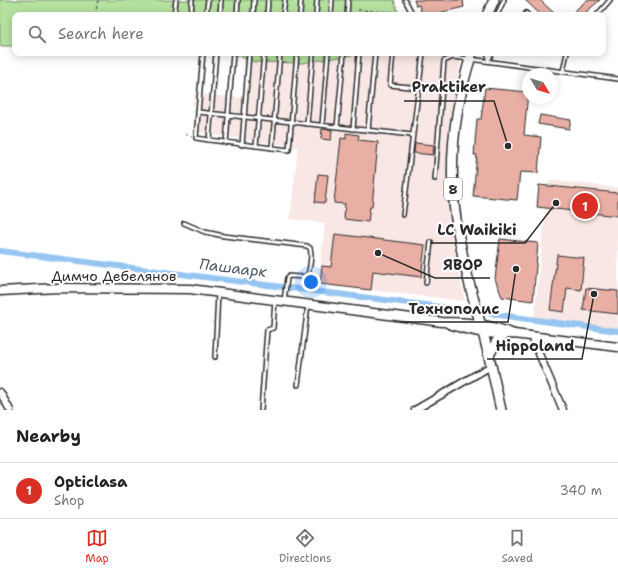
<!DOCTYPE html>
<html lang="en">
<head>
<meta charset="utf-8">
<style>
	:root { --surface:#fff; --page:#f2f2f2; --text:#222; --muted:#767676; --line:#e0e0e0; --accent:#d93025 }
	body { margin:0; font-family:"Shantell Sans",sans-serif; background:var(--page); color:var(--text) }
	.compass { position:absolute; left:522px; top:68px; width:36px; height:36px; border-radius:50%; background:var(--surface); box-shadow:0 2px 10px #0003; rotate:128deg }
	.you { position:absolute; left:311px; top:282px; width:14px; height:14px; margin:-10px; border:3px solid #fff; border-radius:50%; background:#1a73e8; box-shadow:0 0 0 6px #1a73e833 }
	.badge { display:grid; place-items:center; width:26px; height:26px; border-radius:50%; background:var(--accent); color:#fff; font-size:13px; font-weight:700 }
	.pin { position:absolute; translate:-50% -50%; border:2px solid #fff; box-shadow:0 1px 4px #0006 }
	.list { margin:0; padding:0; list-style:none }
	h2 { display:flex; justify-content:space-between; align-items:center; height:52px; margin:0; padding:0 16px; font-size:17px }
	h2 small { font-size:13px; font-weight:400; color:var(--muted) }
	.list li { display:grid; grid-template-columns:26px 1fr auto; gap:12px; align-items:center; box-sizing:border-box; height:56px; padding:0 16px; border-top:1px solid var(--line) }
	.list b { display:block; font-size:15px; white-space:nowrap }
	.list p { margin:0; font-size:13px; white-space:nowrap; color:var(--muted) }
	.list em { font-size:13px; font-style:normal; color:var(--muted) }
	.icon { flex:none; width:22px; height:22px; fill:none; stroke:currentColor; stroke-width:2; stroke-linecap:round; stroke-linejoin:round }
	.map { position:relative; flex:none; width:618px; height:410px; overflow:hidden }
	.search { position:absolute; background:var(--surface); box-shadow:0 2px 10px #0003; left:12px; right:12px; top:12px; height:44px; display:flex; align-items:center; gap:10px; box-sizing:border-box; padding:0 14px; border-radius:8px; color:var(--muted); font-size:15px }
	.sheet { height:108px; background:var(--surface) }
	nav { display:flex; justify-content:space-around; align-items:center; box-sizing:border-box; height:56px; border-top:1px solid var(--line); background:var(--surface); font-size:11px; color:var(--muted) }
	nav a { display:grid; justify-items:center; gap:2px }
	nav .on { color:var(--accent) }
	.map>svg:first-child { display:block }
	.built { fill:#f8e7e4 }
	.green { fill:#b5e19f; stroke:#708665 }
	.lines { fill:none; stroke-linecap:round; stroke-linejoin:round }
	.canal { stroke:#95c5f0; stroke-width:6 }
	.building { fill:#e9afa4; stroke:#2b2b2b }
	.lane-casing { stroke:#2b2b2b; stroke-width:6 }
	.street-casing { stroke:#2b2b2b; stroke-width:9 }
	.secondary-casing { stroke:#2b2b2b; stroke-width:11 }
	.primary-casing { stroke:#2b2b2b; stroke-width:12 }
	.path { stroke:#2b2b2b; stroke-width:1; stroke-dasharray:3 3; stroke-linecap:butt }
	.lane { stroke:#fff; stroke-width:3 }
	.street { stroke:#fff; stroke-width:6 }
	.secondary { stroke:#fff; stroke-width:8 }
	.primary { stroke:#fff; stroke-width:9 }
	.labels { text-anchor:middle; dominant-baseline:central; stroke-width:4; stroke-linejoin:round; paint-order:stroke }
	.shield { fill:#fff; stroke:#6b6b6b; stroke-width:1 }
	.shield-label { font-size:13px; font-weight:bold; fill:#2b2b2b }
	.street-label { font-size:14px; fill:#2b2b2b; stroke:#fff }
	.water-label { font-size:15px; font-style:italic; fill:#4b5966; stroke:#fff }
	.leader { fill:none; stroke:#2b2b2b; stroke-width:1.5 }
	.callout-dot { fill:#2b2b2b; stroke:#fff; stroke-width:1.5 }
	.callout-label { font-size:15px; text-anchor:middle; font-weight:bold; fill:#2b2b2b; stroke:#fff; stroke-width:4; stroke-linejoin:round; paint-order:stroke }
</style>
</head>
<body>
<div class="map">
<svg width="618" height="410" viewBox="0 0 618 410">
	<rect width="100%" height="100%" fill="#fff"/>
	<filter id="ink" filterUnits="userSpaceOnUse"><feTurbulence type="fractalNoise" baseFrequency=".025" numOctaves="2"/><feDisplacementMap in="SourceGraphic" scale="8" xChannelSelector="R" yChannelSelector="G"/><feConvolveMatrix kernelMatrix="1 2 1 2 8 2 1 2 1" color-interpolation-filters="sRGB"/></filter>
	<g filter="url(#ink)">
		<g class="built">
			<polygon points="244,53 455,53 461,56 447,152 446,181 453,244 465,301 318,284 325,223 290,219 298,147 194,132 194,94 245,98"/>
			<polygon points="549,180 618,188 618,331 534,320 542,242"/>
		</g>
		<g class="green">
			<polygon points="0,0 394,0 399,15 15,15 15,46 0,46"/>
			<polygon points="230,53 364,53 302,63 255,62"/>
		</g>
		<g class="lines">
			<g class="canal">
				<polyline points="0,251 464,310"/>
				<polyline points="491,314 618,331"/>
			</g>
		</g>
		<g class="building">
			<polygon points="414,0 463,0 464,7 431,15 422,15 419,5 416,6"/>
			<polygon points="525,0 540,0 556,15 541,15"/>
			<polygon points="587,0 600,0 586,12 587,13 585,15 570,15"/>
			<polygon points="485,88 528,92 524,135 541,137 538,173 520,172 517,200 473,196 477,155 474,155 477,119 481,119"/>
			<polygon points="540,115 571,120 569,129 538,124"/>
			<polygon points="322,129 332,130 331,140 321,139"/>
			<polygon points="346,133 359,135 358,140 378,142 372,207 370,207 368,222 344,219 345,204 334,203 341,138 346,139"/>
			<polygon points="415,143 434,145 433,155 414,153"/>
			<polygon points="318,174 328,175 325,203 315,202"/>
			<polygon points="539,185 618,193 618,216 537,207"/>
			<polygon points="335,234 425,245 421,277 373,271 371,290 320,284 322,266 331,267"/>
			<polygon points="500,239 538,243 533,301 502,297 495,279"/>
			<polygon points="557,255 584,258 581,290 567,288 564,312 550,310"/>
			<polygon points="586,288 618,291 618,314 583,310"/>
		</g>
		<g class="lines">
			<defs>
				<g id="lane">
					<polyline points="405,0 413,15"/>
					<polyline points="526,13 528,15"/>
					<polyline points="174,15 176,0"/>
					<polyline points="191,15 192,0"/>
					<polyline points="206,15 208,0"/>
					<polyline points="220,15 221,0"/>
					<polyline points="237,15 238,0"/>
					<polyline points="253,15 254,0"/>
					<polyline points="267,15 268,0"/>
					<polyline points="283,15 285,0"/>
					<polyline points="300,15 301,0"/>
					<polyline points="316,15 317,0"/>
					<polyline points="331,15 332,0"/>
					<polyline points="347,15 348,0"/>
					<polyline points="497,15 504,0"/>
					<polyline points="597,15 610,0"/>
					<polyline points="203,53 196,138 209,140 216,53"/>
					<polyline points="393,53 390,85 419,88"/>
					<polyline points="488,53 488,59"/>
					<polyline points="488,61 492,53"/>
					<polyline points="563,71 567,53"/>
					<polyline points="198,112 412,135"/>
					<polyline points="307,124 313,53"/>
					<polyline points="322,125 328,53"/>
					<polyline points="337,127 344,53"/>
					<polyline points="353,129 359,53"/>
					<polyline points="368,130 375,53"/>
					<polyline points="209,140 289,150 297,53"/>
					<polyline points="226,143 233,53"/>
					<polyline points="242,145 249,53"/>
					<polyline points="256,146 264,53"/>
					<polyline points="272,148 280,53"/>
					<polyline points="435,179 444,61 453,57 470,59 618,79"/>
					<polyline points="403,215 423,53"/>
					<path d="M 184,223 L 205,232 L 224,236 L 307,246 L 310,248 C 312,253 310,274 306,276 C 302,278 293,276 289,276 L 287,278 L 284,301"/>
					<polyline points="426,283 431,242"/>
					<polyline points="215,357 218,293"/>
					<polyline points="298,385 308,305"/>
					<polyline points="261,410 267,330 273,328 275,300"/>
				</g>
				<g id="street">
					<polyline points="531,335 563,410"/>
					<polyline points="0,392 10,410"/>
					<polyline points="415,410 491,366"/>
				</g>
				<g id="secondary">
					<path d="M 0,291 L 58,288 L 190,289 L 442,322 C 471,322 488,324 514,334"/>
					<path d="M 449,324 C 471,332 491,335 514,334 L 618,347"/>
				</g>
				<g id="primary">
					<polyline points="487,15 494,0"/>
					<path d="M 472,53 C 457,99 450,142 453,191 C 456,239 470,287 483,333 C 490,358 495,384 501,410"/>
					<polyline points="489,355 497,341 506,334"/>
				</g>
			</defs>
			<use href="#lane" class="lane-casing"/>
			<use href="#street" class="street-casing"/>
			<use href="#secondary" class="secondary-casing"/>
			<use href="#primary" class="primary-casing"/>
			<g class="path">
				<polyline points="358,10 407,13"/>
				<polyline points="95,15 98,0"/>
				<polyline points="185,134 192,137"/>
			</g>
			<use href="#lane" class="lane"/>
			<use href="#street" class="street"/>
			<use href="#secondary" class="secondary"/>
			<use href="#primary" class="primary"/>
		</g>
	</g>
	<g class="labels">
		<rect class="shield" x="444" y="178" width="18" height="22" rx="3"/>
		<g class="shield-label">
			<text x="453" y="189">8</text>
		</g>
		<g class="street-label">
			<text x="114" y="276">Димчо Дебелянов</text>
		</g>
		<g class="water-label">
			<text transform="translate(233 268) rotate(7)">Пашаарк</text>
		</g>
	</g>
	<path class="leader" d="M508 146L494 101H404M556 203L525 243H430M378 253L435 278H490M516 269L508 322H401M594 294L582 359H487"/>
	<g class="callout-dot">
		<circle cx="508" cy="146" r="4"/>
		<circle cx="556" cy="203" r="4"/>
		<circle cx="378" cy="253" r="4"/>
		<circle cx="516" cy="269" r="4"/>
		<circle cx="594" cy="294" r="4"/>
	</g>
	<g class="callout-label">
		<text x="449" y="92">Praktiker</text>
		<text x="477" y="235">LC Waikiki</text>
		<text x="463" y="270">ЯВОР</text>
		<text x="454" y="314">Технополис</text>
		<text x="535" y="351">Hippoland</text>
	</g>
</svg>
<svg class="compass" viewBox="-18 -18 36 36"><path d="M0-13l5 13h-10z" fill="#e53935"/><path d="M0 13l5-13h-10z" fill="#767676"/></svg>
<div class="you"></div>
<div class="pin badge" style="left:585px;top:206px">1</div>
<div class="search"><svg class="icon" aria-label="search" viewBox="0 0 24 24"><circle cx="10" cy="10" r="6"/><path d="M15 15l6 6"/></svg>Search here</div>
</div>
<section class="sheet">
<h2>Nearby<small></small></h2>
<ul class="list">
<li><span class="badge">1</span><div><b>Opticlasa</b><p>Shop</p></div><em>340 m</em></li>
</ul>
</section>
<nav>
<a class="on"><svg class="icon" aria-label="map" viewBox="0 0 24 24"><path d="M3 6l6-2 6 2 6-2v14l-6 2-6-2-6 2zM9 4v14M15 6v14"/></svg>Map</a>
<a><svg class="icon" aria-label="directions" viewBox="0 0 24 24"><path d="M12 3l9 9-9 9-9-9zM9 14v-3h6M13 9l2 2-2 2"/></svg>Directions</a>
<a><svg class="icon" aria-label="saved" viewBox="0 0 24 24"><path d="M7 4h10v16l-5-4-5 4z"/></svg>Saved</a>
</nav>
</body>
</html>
